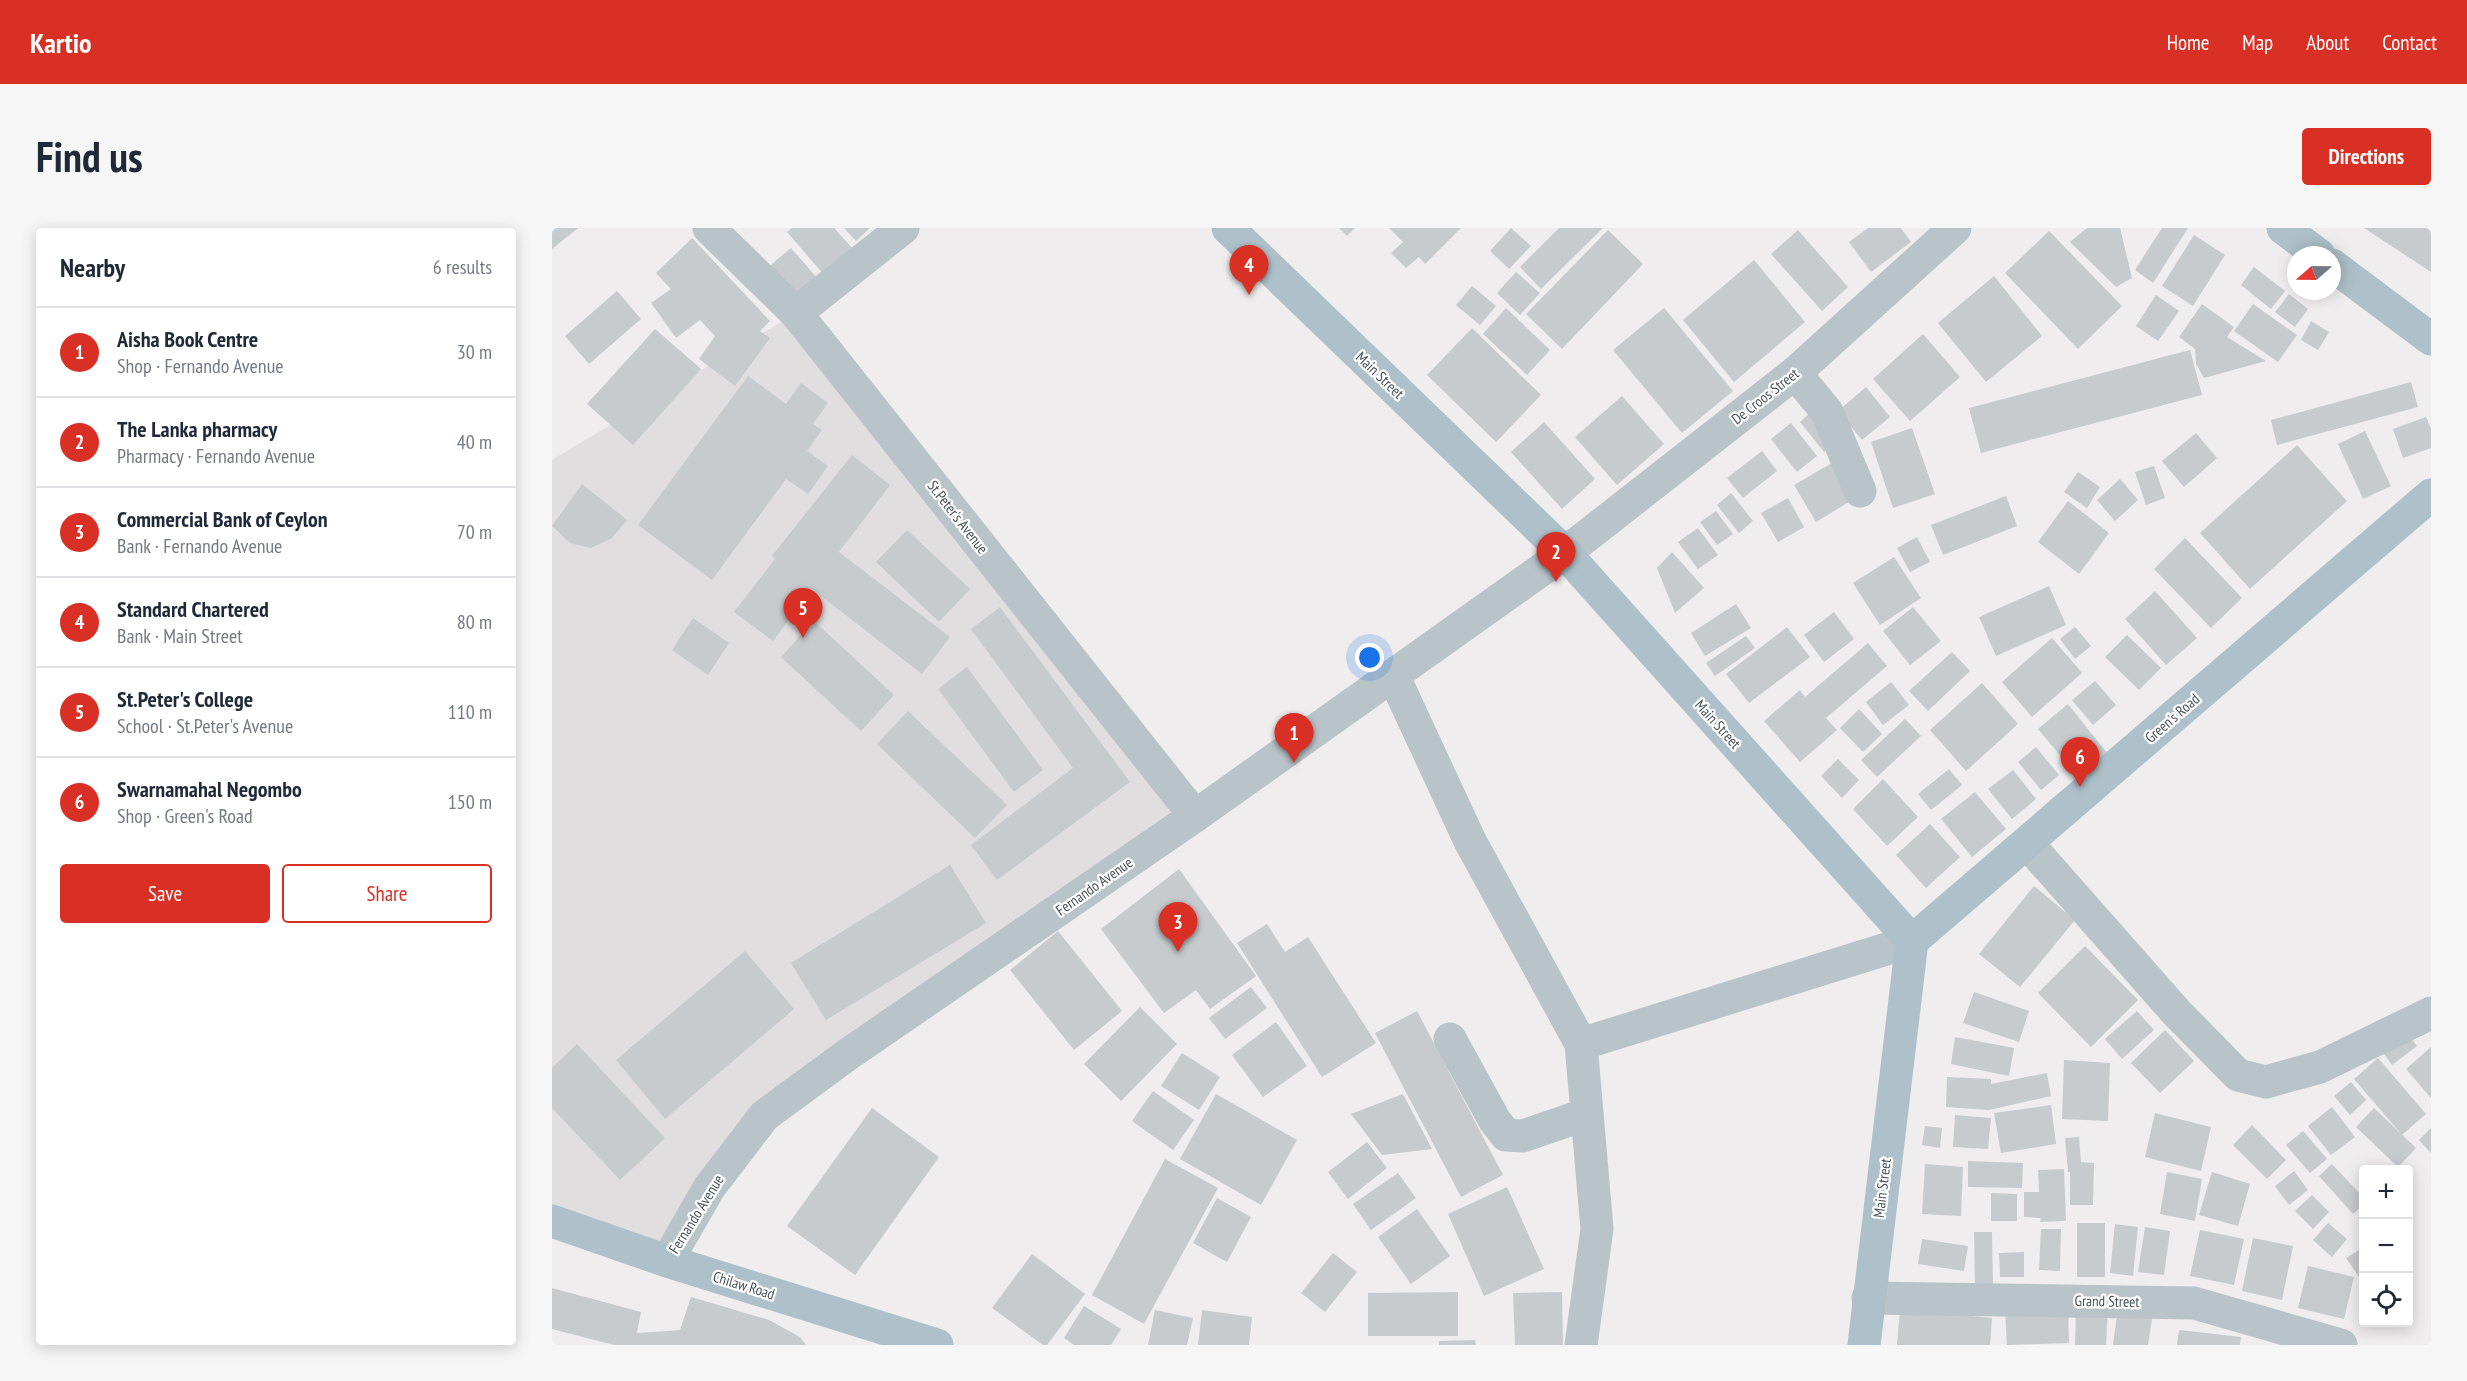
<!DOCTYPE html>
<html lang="en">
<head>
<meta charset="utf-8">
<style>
	:root { --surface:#fff; --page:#f6f6f7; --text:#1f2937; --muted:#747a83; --line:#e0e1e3; --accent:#d93025 }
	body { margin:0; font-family:"PT Sans Narrow",sans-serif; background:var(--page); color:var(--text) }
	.controls { position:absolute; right:18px; bottom:18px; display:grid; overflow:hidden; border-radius:6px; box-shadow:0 3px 15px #0003 }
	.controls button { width:54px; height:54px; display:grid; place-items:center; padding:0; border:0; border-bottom:2px solid var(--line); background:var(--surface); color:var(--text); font:30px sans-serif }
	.compass { position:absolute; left:1735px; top:18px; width:54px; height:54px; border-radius:50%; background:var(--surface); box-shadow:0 3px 15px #0003; rotate:250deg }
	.you { position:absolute; left:818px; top:430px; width:21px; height:21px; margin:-15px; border:4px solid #fff; border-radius:50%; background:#1a73e8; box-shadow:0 0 0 9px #1a73e833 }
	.badge { display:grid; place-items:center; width:39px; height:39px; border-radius:50%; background:var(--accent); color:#fff; font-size:20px; font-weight:700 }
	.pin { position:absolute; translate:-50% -50px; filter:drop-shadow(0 2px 3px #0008) }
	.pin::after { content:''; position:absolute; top:32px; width:21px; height:18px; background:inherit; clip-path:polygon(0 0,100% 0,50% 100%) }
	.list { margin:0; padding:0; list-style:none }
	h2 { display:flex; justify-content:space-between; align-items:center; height:78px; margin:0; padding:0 24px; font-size:26px }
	h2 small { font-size:20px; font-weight:400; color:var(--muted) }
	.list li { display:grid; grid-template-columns:39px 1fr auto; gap:18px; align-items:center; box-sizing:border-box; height:90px; padding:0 24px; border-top:2px solid var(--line) }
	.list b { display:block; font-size:22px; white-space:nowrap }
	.list p { margin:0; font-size:20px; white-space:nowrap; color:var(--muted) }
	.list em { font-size:20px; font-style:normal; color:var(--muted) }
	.actions { display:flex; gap:12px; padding:18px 24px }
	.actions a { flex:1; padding:14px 0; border:2px solid var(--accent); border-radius:6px; text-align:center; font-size:21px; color:var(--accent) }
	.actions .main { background:var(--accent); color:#fff }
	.icon { flex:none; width:33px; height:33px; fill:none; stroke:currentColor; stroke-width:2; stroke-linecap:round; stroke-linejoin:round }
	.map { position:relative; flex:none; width:1879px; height:1117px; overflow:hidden; border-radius:6px }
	header { display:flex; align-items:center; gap:36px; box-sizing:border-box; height:84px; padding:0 30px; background:var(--accent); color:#fff }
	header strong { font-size:28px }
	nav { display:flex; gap:33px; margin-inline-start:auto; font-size:21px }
	.intro { display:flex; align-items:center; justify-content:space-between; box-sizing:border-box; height:144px; padding:0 36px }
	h1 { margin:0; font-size:42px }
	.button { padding:15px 27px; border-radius:6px; background:var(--accent); color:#fff; font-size:21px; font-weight:700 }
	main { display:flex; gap:36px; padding:0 36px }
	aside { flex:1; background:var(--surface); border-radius:6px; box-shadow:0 3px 15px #0003 }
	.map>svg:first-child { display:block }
	.education { fill:#e0dedf }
	.building { fill:#c7cbce }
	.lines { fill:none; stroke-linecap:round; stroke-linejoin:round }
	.minor { stroke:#b9c4c9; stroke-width:33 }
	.major { stroke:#aec1ca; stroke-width:33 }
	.labels { text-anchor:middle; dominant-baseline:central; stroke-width:4.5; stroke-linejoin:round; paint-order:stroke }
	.street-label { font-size:15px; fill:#465359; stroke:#fff }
</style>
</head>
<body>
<header>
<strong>Kartio</strong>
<nav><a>Home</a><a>Map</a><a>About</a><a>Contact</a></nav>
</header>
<div class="intro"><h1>Find us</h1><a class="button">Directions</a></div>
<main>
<aside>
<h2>Nearby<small>6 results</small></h2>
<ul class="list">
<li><span class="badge">1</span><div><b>Aisha Book Centre</b><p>Shop · Fernando Avenue</p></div><em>30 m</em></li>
<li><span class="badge">2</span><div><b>The Lanka pharmacy</b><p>Pharmacy · Fernando Avenue</p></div><em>40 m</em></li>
<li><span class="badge">3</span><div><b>Commercial Bank of Ceylon</b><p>Bank · Fernando Avenue</p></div><em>70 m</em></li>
<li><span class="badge">4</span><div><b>Standard Chartered</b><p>Bank · Main Street</p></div><em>80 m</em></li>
<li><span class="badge">5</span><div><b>St.Peter's College</b><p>School · St.Peter's Avenue</p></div><em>110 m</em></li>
<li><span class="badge">6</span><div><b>Swarnamahal Negombo</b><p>Shop · Green's Road</p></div><em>150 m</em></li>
</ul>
<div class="actions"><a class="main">Save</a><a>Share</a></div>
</aside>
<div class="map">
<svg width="1879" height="1117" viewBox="0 0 1879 1117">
	<rect width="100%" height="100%" fill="#efeded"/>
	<polygon class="education" points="244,85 643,588 212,888 115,1033 0,993 0,232"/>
	<g class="building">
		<polygon points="0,0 26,0 0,21"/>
		<polygon points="240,0 282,0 302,22 273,48 235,4"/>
		<polygon points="292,0 318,0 304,13"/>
		<polygon points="787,0 803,0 795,8"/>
		<polygon points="837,0 909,0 873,36 867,29 854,40 839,25 851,14"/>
		<polygon points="959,0 979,18 957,41 938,23"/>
		<polygon points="1007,0 1051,0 989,61 968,39"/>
		<polygon points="1316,0 1349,0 1359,14 1319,44 1297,14"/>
		<polygon points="1535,0 1568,0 1580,50 1564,59 1518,14"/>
		<polygon points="1610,0 1636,0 1601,55 1583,42"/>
		<polygon points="1812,0 1879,0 1879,44"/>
		<polygon points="1056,2 1091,36 1010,121 974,86"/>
		<polygon points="1246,2 1296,59 1270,83 1219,26"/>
		<polygon points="1497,3 1570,78 1526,121 1453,45"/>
		<polygon points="1642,7 1673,27 1641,78 1610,58"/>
		<polygon points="140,10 218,93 208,103 218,110 183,158 147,131 163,108 148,92 124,110 99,75 119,61 104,45"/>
		<polygon points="239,20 266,51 240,73 213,42"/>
		<polygon points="1202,32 1253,94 1182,154 1131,92"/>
		<polygon points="1702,39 1733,63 1719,81 1689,57"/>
		<polygon points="964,44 988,65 968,87 945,65"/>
		<polygon points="1442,48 1490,108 1434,154 1386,95"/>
		<polygon points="920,58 944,78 928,97 904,77"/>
		<polygon points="65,63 89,91 37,136 13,108"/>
		<polygon points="1737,66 1756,81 1743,99 1723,84"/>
		<polygon points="1604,67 1627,83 1606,113 1584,98"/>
		<polygon points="1650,76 1682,99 1675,109 1714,133 1652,150 1644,136 1643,121 1627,109"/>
		<polygon points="1701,76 1745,107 1726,134 1682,103"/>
		<polygon points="954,80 998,122 975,147 931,106"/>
		<polygon points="1112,80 1181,163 1130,205 1061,122"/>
		<polygon points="1759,93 1777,104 1766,122 1749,112"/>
		<polygon points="920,100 989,167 944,214 875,147"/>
		<polygon points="103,101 149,141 81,217 35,176"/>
		<polygon points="1371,106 1408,149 1358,193 1321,151"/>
		<polygon points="1638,122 1650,167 1429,225 1417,180"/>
		<polygon points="196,148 234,176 249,155 276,175 261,196 270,202 255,223 276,238 256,266 234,251 160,352 86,297"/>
		<polygon points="1859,154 1866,179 1725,217 1719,192"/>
		<polygon points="1314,159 1338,189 1310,212 1286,183"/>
		<polygon points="1070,168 1112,216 1065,257 1023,209"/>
		<polygon points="1259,184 1283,215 1272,224 1248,194"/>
		<polygon points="1874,189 1879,201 1879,220 1851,230 1841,201"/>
		<polygon points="992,194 1043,251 1010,281 959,224"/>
		<polygon points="1239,195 1265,228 1245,244 1219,211"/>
		<polygon points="1360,200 1383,266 1341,280 1319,214"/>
		<polygon points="1813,203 1839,258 1811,271 1786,216"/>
		<polygon points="1644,205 1665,230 1632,259 1610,233"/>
		<polygon points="1745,217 1795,273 1698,361 1648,305"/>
		<polygon points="1210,223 1225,243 1191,270 1175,250"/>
		<polygon points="300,227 338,257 287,324 398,409 370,446 260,361 221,413 182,384 223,331 220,328"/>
		<polygon points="1280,235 1302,271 1264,294 1242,257"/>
		<polygon points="1602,238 1613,270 1594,277 1583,244"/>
		<polygon points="1526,244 1548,259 1535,280 1512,264"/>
		<polygon points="1568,251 1586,272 1563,293 1545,272"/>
		<polygon points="30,256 75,292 60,310 39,320 18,315 0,298"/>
		<polygon points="1179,265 1201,293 1187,305 1165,277"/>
		<polygon points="1454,268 1465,298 1391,327 1379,297"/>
		<polygon points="1236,270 1252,299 1226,314 1209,285"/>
		<polygon points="1516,273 1557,305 1527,346 1486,314"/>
		<polygon points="1164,283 1181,306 1165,317 1148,294"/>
		<polygon points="1146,300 1166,327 1146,341 1126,314"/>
		<polygon points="355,302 418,361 387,394 324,334"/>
		<polygon points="1365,309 1378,334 1358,344 1345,320"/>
		<polygon points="1633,310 1690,370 1659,400 1602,341"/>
		<polygon points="1120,324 1152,360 1123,385 1105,340"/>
		<polygon points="1342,329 1369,370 1328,397 1301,355"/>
		<polygon points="1497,358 1514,397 1444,428 1427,389"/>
		<polygon points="1603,363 1645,410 1614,437 1573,391"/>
		<polygon points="1184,376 1199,400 1153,428 1139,405"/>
		<polygon points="448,379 578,554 445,652 419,617 521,540 419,401"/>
		<polygon points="1361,379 1389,413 1358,437 1331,403"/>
		<polygon points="1282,384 1302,411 1272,434 1252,407"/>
		<polygon points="141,390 177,415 156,447 120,422"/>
		<polygon points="262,393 342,467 309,503 229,429"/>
		<polygon points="1235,399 1258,429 1197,475 1174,446"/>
		<polygon points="1523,399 1539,418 1523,431 1508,411"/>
		<polygon points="1575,407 1609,440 1587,462 1553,429"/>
		<polygon points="1194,408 1203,420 1163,448 1154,435"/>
		<polygon points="1500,410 1530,445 1480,489 1450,454"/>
		<polygon points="1316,415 1335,438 1274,490 1285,502 1248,534 1212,493 1248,462 1253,469"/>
		<polygon points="1400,424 1418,443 1376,483 1357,463"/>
		<polygon points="415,439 491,542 462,564 386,461"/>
		<polygon points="1543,453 1564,477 1541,497 1520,472"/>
		<polygon points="1339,454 1357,477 1331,497 1314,474"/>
		<polygon points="1430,455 1466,496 1414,543 1378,502"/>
		<polygon points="1516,476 1555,525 1526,549 1486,501"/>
		<polygon points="1307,481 1330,506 1311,524 1288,500"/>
		<polygon points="356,483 455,577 423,610 325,516"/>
		<polygon points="1353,491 1369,508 1325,549 1309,532"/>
		<polygon points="1484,519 1507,547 1489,562 1466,534"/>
		<polygon points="1286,531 1307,552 1290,570 1269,548"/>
		<polygon points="1397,541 1410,557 1379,582 1366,566"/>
		<polygon points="1461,542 1484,571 1460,591 1436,561"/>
		<polygon points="1331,551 1366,589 1335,618 1301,581"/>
		<polygon points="1423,564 1454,601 1420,629 1389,591"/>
		<polygon points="1378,596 1408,629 1374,660 1344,627"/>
		<polygon points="398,637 434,695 274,792 239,735"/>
		<polygon points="627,641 704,748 658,781 644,762 612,785 549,701"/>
		<polygon points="1482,658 1523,692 1468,759 1427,726"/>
		<polygon points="715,696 733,724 756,709 824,815 770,849 685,715"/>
		<polygon points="506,703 570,783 522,822 458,742"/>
		<polygon points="1533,718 1586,772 1539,819 1486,765"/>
		<polygon points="193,723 242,781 113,891 64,832"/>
		<polygon points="699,759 715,780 673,811 657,790"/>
		<polygon points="1422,764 1477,783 1467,814 1411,795"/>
		<polygon points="588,779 625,816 569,873 532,836"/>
		<polygon points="865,783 951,947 909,969 823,805"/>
		<polygon points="1585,783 1602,802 1570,831 1553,811"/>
		<polygon points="724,794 755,838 711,869 680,827"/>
		<polygon points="1613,802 1642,833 1608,865 1579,835"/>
		<polygon points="1853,802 1865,818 1840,837 1828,821"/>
		<polygon points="1403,809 1462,820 1457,848 1399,836"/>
		<polygon points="25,816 113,910 68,952 0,880 0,840"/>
		<polygon points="1879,819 1879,870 1854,841"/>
		<polygon points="630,825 668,849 647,882 609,858"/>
		<polygon points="1826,830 1874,886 1850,907 1802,851"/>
		<polygon points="1512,832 1558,835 1556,893 1510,891"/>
		<polygon points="1495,845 1499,868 1437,882 1394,879 1395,849 1439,851 1439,856"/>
		<polygon points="1799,854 1814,872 1798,887 1782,868"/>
		<polygon points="601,863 642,892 621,922 580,893"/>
		<polygon points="664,866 745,912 709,977 628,931"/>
		<polygon points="851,866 880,921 830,927 799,886"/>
		<polygon points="1499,877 1504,916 1449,925 1442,885"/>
		<polygon points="1780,879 1803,909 1779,927 1756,898"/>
		<polygon points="320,880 387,929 303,1047 235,998"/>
		<polygon points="1822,880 1864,920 1846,939 1804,899"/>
		<polygon points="1603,885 1659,899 1649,943 1593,929"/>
		<polygon points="1403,887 1439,890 1436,921 1401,919"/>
		<polygon points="1700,897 1734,932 1715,951 1681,917"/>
		<polygon points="1373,898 1390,900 1388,920 1370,917"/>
		<polygon points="1879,900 1879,925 1867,912"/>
		<polygon points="1751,903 1775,931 1758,945 1734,917"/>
		<polygon points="1527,909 1529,934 1542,935 1541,977 1518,977 1518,944 1516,944 1513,910"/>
		<polygon points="815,914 835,940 796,971 776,944"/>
		<polygon points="613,931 666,960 592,1096 540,1067"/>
		<polygon points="1416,933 1471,935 1470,960 1416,959"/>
		<polygon points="1373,936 1411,939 1409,988 1370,986"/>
		<polygon points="1780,936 1812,970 1812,976 1801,986 1767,948"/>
		<polygon points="1512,941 1514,993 1488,994 1489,990 1472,989 1472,964 1487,964 1486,942"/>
		<polygon points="1742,943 1756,962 1737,977 1723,958"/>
		<polygon points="1615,944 1650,951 1643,993 1608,986"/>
		<polygon points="1660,944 1698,956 1686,998 1647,987"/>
		<polygon points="846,945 864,970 819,1002 801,976"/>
		<polygon points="955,959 992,1041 932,1068 896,986"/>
		<polygon points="1439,965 1465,966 1465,993 1439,993"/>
		<polygon points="1760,967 1777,984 1761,1001 1743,983"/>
		<polygon points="665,970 699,989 675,1034 641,1015"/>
		<polygon points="865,981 898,1028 859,1056 826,1009"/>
		<rect x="1525" y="995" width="28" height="54"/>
		<polygon points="1776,995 1795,1011 1780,1029 1761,1012"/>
		<polygon points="1563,996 1586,999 1581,1048 1558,1045"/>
		<polygon points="1593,999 1618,1003 1612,1047 1586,1044"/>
		<polygon points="1489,1001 1509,1001 1508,1043 1487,1042"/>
		<polygon points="1648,1002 1692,1011 1682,1057 1638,1048"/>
		<polygon points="1422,1004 1440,1004 1441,1058 1423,1058"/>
		<polygon points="1701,1010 1741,1018 1730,1072 1690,1063"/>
		<polygon points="1370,1011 1416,1018 1412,1043 1366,1036"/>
		<polygon points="1812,1019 1812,1056 1794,1030"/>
		<polygon points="1472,1024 1472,1049 1448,1049 1447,1025"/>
		<polygon points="781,1025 805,1044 773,1084 749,1065"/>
		<polygon points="480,1026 533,1066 495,1117 491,1117 440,1080"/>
		<polygon points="1756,1038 1802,1049 1792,1091 1746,1080"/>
		<polygon points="0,1060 89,1084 85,1105 128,1102 139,1069 217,1092 248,1109 254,1117 62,1117 0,1101"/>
		<polygon points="906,1064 906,1108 816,1108 816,1065"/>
		<polygon points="1010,1064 1011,1117 963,1117 961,1065"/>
		<polygon points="1516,1076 1517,1115 1455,1117 1453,1079"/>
		<polygon points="532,1078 569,1101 559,1117 522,1117 512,1110"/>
		<polygon points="1524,1078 1556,1079 1554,1117 1523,1117"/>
		<polygon points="1566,1080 1601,1085 1596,1117 1561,1117"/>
		<polygon points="1348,1081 1440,1090 1438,1117 1345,1117"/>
		<polygon points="603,1082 641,1090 635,1117 596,1117"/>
		<polygon points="650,1082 700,1089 697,1117 646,1117"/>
		<polygon points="1627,1102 1689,1109 1688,1117 1625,1117"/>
		<polygon points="923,1112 924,1117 887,1117 887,1113"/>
	</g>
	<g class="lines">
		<g class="minor">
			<polyline points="157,0 244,85 643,588"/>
			<polyline points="244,85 351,0"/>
			<polyline points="1243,145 1275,184 1308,263"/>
			<polyline points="841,447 918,613 1029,816 1045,1001 1029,1117"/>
			<polyline points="1475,615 1624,784 1686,847 1714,854 1768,839 1879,785"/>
			<polyline points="898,811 943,893 954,907 971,908 1035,886"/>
			<polyline points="1029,816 1360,713"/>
			<polyline points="115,1033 157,960 212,888 295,827 643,588 1013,325 1243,145 1403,0"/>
			<polyline points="1316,1070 1642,1075 1789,1117"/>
		</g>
		<g class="major">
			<polyline points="676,0 1013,325 1360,713 1312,1117"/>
			<polyline points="1731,0 1767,27"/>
			<polyline points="1780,37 1879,111"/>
			<polyline points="1360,713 1879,267"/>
			<polyline points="0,993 115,1033 385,1117"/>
		</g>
	</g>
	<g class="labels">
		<g class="street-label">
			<text transform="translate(828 147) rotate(44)">Main Street</text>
			<text transform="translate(1213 168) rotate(-38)">De Croos Street</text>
			<text transform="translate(406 289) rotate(52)">St.Peter's Avenue</text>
			<text transform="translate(1620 490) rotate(-41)">Green's Road</text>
			<text transform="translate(1166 496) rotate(48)">Main Street</text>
			<text transform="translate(542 658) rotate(-35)">Fernando Avenue</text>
			<text transform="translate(1330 960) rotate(-83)">Main Street</text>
			<text transform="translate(144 986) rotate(-58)">Fernando Avenue</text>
			<text transform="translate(192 1057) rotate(17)">Chilaw Road</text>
			<text transform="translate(1555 1073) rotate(1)">Grand Street</text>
		</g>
	</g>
</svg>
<div class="controls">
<button>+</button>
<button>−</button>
<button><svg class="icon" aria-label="locate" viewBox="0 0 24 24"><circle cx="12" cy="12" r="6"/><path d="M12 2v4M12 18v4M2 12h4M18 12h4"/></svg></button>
</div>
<svg class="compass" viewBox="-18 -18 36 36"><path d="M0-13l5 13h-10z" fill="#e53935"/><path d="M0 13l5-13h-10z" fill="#747a83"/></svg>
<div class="you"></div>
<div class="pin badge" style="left:742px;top:535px">1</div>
<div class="pin badge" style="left:1004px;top:354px">2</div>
<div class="pin badge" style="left:626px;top:724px">3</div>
<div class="pin badge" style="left:697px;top:67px">4</div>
<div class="pin badge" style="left:251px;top:410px">5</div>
<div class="pin badge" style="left:1528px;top:559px">6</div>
</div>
</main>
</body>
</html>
